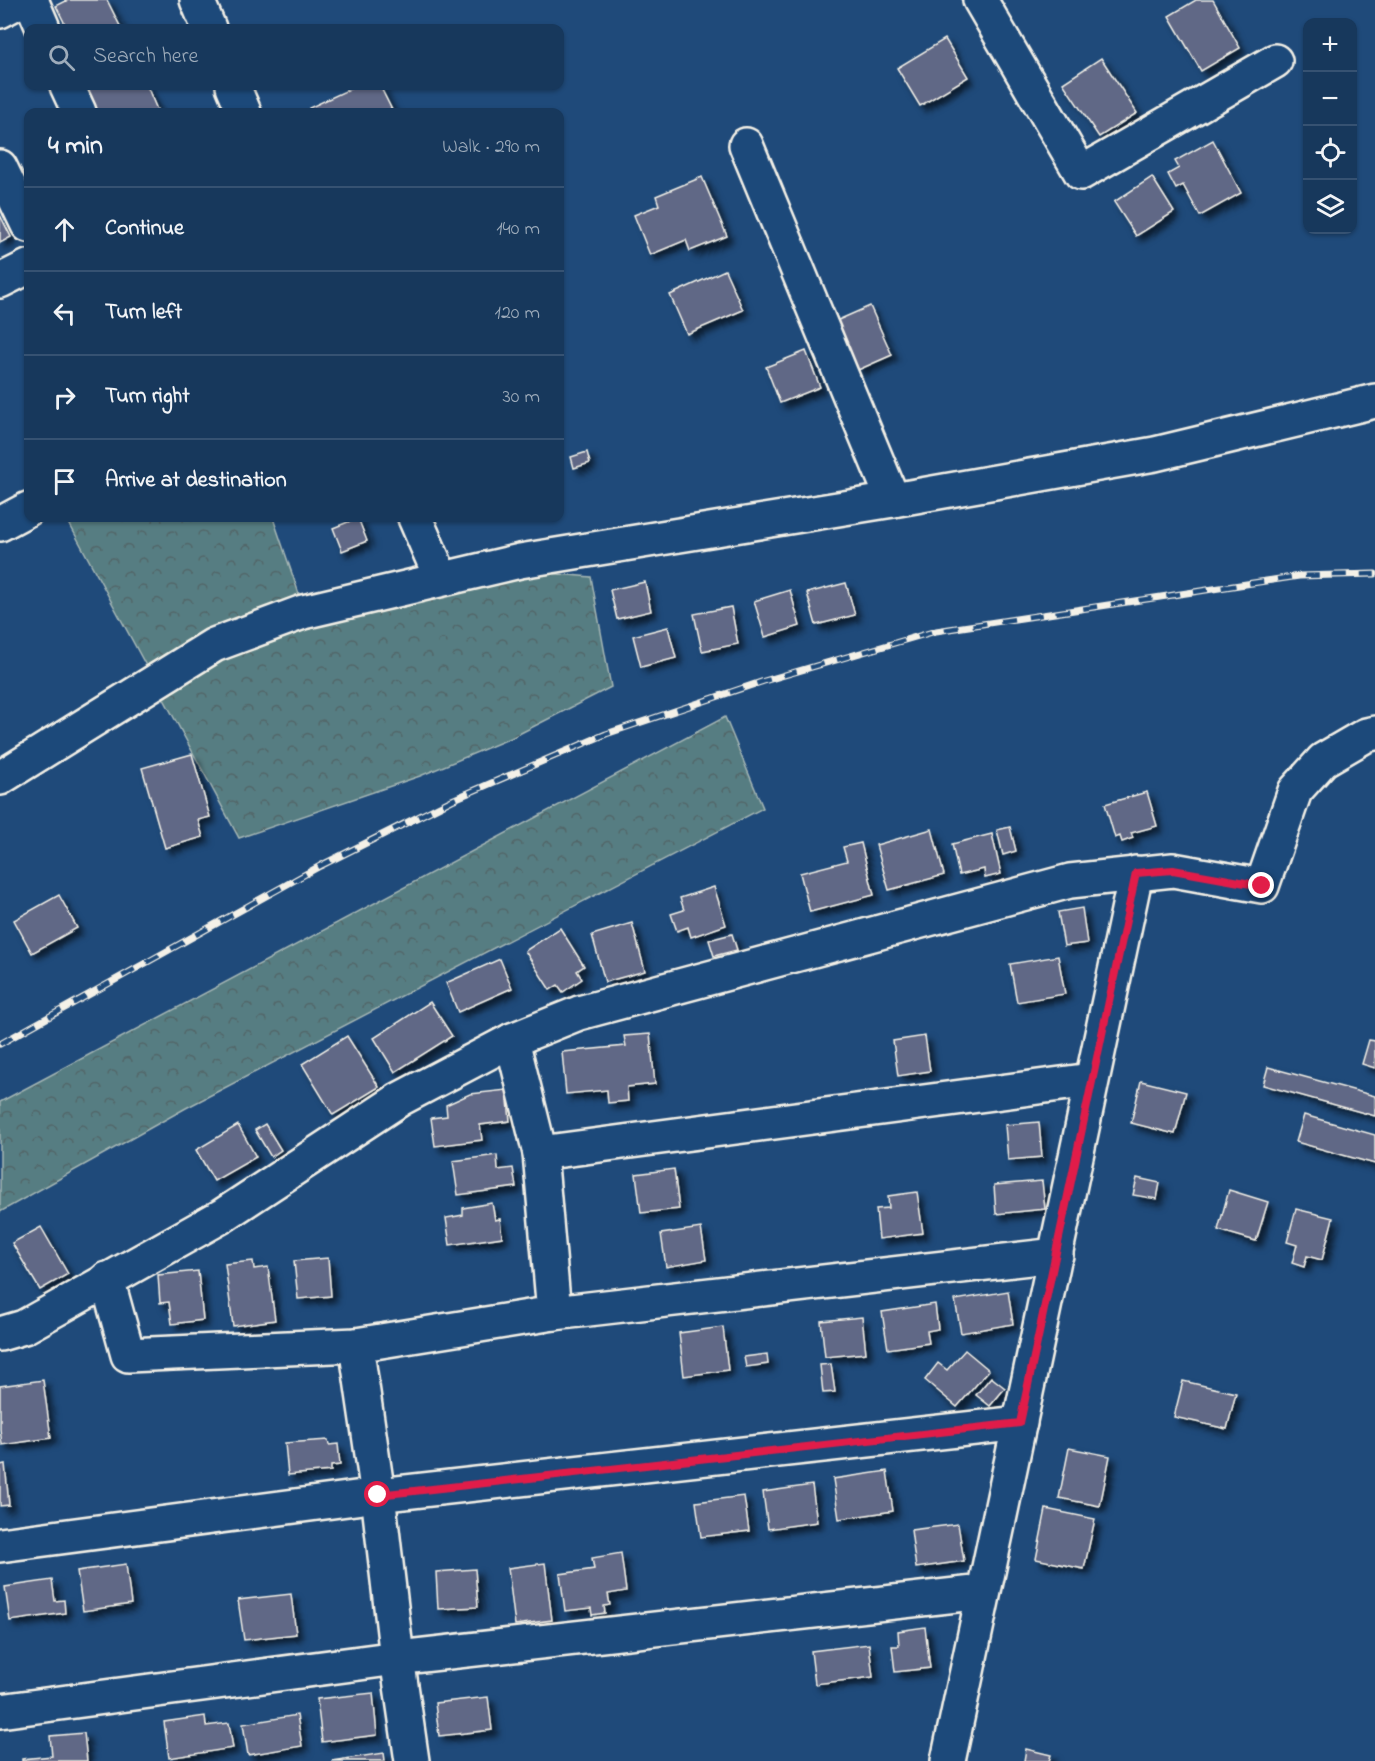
<!DOCTYPE html>
<html lang="en">
<head>
<meta charset="utf-8">
<style>
	:root { --surface:#17385c; --page:#244365; --text:#f1f3f6; --muted:#9eacbb; --line:#365272 }
	body { margin:0; font-family:"Indie Flower",sans-serif; background:var(--page); color:var(--text) }
	.controls { position:absolute; right:18px; top:18px; display:grid; overflow:hidden; border-radius:12px; box-shadow:0 2px 4px #0004 }
	.controls button { width:54px; height:54px; display:grid; place-items:center; padding:0; border:0; border-bottom:2px solid var(--line); background:var(--surface); color:var(--text); font:30px sans-serif }
	.stop { position:absolute; width:18px; height:18px; margin:-14px; border:4px solid #e11d48; border-radius:50%; background:#fff }
	.stop.end { background:#e11d48; border-color:#fff; box-shadow:0 2px 6px #0008 }
	.list { margin:0; padding:0; list-style:none }
	h2 { display:flex; justify-content:space-between; align-items:center; height:78px; margin:0; padding:0 24px; font-size:26px }
	h2 small { font-size:20px; font-weight:400; color:var(--muted) }
	.list li { display:grid; grid-template-columns:39px 1fr auto; gap:18px; align-items:center; box-sizing:border-box; height:84px; padding:0 24px; border-top:2px solid var(--line) }
	.list b { display:block; font-size:22px; white-space:nowrap }
	.list em { font-size:20px; font-style:normal; color:var(--muted) }
	.icon { flex:none; width:33px; height:33px; fill:none; stroke:currentColor; stroke-width:2; stroke-linecap:round; stroke-linejoin:round }
	.map { position:relative; flex:none; width:1375px; height:1761px; overflow:hidden }
	.search { position:absolute; background:var(--surface); box-shadow:0 2px 4px #0004; left:24px; top:24px; width:540px; height:66px; display:flex; align-items:center; gap:15px; box-sizing:border-box; padding:0 21px; border-radius:12px; color:var(--muted); font-size:22px }
	.panel { position:absolute; background:var(--surface); box-shadow:0 2px 4px #0004; left:24px; top:108px; width:540px; height:414px; border-radius:12px }
	.map>svg:first-child { display:block }
	.forest { fill:url(#forest-crowns); stroke:#a6b7b5; stroke-width:1.5 }
	.building { fill:#616886; stroke:#f4f1e8; stroke-width:1.5; filter:url(#shadow) }
	.lines { fill:none; stroke-linecap:round; stroke-linejoin:round }
	.minor-casing { stroke:#f4f1e8; stroke-width:38 }
	.minor { stroke:#1f4a7a; stroke-width:33 }
	.rail-casing { stroke:#f4f1e8; stroke-width:7 }
	.rail { stroke:#1f4a7a; stroke-width:4.5; stroke-dasharray:14; stroke-linecap:butt }
	.route { stroke:#e11d48; stroke-width:8 }
</style>
</head>
<body>
<div class="map">
<svg width="1375" height="1761" viewBox="0 0 1375 1761">
	<defs>
		<pattern id="forest-crowns" width="20" height="18" patternUnits="userSpaceOnUse" patternTransform="scale(1.5)"><rect width="20" height="18" fill="#577d82"/><path d="M2 6a3 3 0 1 1 6 0M12 15a3 3 0 1 1 6 0" fill="none" stroke="#516567"/></pattern>
		<filter id="shadow"><feDropShadow dx="5.5" dy="5.5" stdDeviation="3" flood-color="#0009"/></filter>
	</defs>
	<rect width="100%" height="100%" fill="#1f4a7a"/>
	<filter id="ink" filterUnits="userSpaceOnUse"><feTurbulence type="fractalNoise" baseFrequency=".0167" numOctaves="2"/><feDisplacementMap in="SourceGraphic" scale="12" xChannelSelector="R" yChannelSelector="G"/><feConvolveMatrix kernelMatrix="1 2 1 2 8 2 1 2 1" color-interpolation-filters="sRGB"/></filter>
	<g filter="url(#ink)">
		<g class="forest">
			<polygon points="79,518 273,518 309,623 535,572 591,577 611,687 511,738 420,776 239,838 70,525"/>
			<polygon points="725,717 763,808 186,1108 0,1212 0,1102"/>
		</g>
		<g class="building">
			<polygon points="68,0 107,0 121,28 67,28 56,6"/>
			<polygon points="1196,0 1213,0 1240,48 1201,71 1169,16"/>
			<polygon points="945,39 968,77 920,106 897,68"/>
			<polygon points="1101,58 1137,113 1099,137 1063,83"/>
			<polygon points="95,86 147,86 158,112 97,112 87,89"/>
			<polygon points="356,86 380,86 393,112 311,112 309,108"/>
			<polygon points="1213,140 1241,193 1200,216 1183,185 1176,189 1168,174 1179,168 1175,161"/>
			<polygon points="702,177 727,236 690,251 686,240 650,255 634,215 659,205 656,196"/>
			<polygon points="1152,177 1174,212 1136,236 1114,202"/>
			<polygon points="0,215 11,237 0,243"/>
			<polygon points="725,270 743,310 687,334 670,295"/>
			<polygon points="870,306 892,355 858,370 836,321"/>
			<polygon points="806,351 820,387 780,403 766,367"/>
			<polygon points="587,452 590,463 574,468 571,457"/>
			<polygon points="358,518 367,541 342,551 333,528"/>
			<polygon points="645,582 651,611 617,619 610,590"/>
			<polygon points="846,583 855,615 816,625 807,593"/>
			<polygon points="790,590 800,626 765,637 754,601"/>
			<polygon points="731,607 738,644 702,651 694,614"/>
			<polygon points="668,627 676,658 641,667 633,636"/>
			<polygon points="192,754 210,817 198,820 203,837 165,848 142,768"/>
			<polygon points="1147,792 1157,826 1131,833 1133,838 1122,842 1120,836 1115,838 1105,804"/>
			<polygon points="1010,827 1016,851 1003,855 997,830"/>
			<polygon points="932,829 944,875 889,890 876,845"/>
			<polygon points="992,834 1001,874 985,878 984,869 959,875 952,844"/>
			<polygon points="861,843 874,895 810,912 800,873 847,861 843,847"/>
			<polygon points="714,887 726,925 691,937 688,927 677,931 671,914 684,910 680,898"/>
			<polygon points="59,895 77,928 32,953 14,920"/>
			<polygon points="1082,908 1087,943 1064,946 1058,912"/>
			<polygon points="632,923 645,971 605,982 592,935"/>
			<polygon points="560,928 584,966 577,971 582,979 563,992 558,985 550,990 525,951"/>
			<polygon points="732,934 737,950 714,956 709,940"/>
			<polygon points="1058,956 1065,994 1017,1002 1010,964"/>
			<polygon points="500,959 512,988 458,1012 446,983"/>
			<polygon points="430,1002 452,1036 395,1072 374,1038"/>
			<polygon points="650,1034 655,1084 627,1087 628,1101 608,1103 607,1090 566,1094 562,1052 626,1046 624,1036"/>
			<polygon points="347,1036 379,1087 333,1115 302,1064"/>
			<polygon points="925,1036 930,1071 898,1076 893,1041"/>
			<polygon points="1369,1040 1375,1041 1375,1068 1362,1064"/>
			<polygon points="1268,1067 1375,1096 1375,1116 1263,1085"/>
			<polygon points="1141,1081 1186,1092 1175,1134 1131,1123"/>
			<polygon points="507,1090 510,1121 480,1125 482,1140 435,1146 431,1118 447,1116 446,1105 470,1094"/>
			<polygon points="1304,1115 1375,1135 1375,1164 1296,1142"/>
			<polygon points="1039,1122 1042,1157 1008,1160 1005,1125"/>
			<polygon points="265,1124 281,1150 271,1157 255,1130"/>
			<polygon points="238,1125 256,1157 214,1181 196,1150"/>
			<polygon points="497,1155 498,1170 513,1168 516,1187 458,1195 453,1161"/>
			<polygon points="674,1169 679,1209 641,1213 636,1174"/>
			<polygon points="1137,1178 1160,1183 1157,1199 1133,1195"/>
			<polygon points="1042,1181 1045,1209 996,1214 994,1185"/>
			<polygon points="1229,1190 1268,1202 1256,1241 1218,1230"/>
			<polygon points="917,1192 923,1233 879,1239 876,1209 889,1208 888,1196"/>
			<polygon points="492,1203 495,1220 500,1219 502,1237 450,1245 446,1218 463,1215 463,1208"/>
			<polygon points="1296,1209 1333,1218 1322,1260 1307,1256 1304,1267 1292,1263 1297,1245 1287,1242"/>
			<polygon points="41,1227 68,1274 40,1290 12,1243"/>
			<polygon points="701,1228 706,1260 666,1267 661,1234"/>
			<polygon points="328,1258 331,1296 298,1299 294,1261"/>
			<polygon points="253,1261 254,1269 268,1267 275,1320 233,1326 225,1264"/>
			<polygon points="198,1271 203,1320 172,1324 169,1302 160,1303 158,1275"/>
			<polygon points="1008,1291 1013,1324 961,1333 955,1300"/>
			<polygon points="935,1304 938,1329 927,1331 929,1343 888,1349 882,1312"/>
			<polygon points="862,1317 866,1353 825,1357 821,1321"/>
			<polygon points="723,1327 728,1370 684,1376 679,1333"/>
			<polygon points="965,1350 989,1370 957,1407 925,1380 938,1363 947,1370"/>
			<polygon points="767,1354 768,1364 746,1367 744,1357"/>
			<polygon points="831,1364 835,1392 823,1393 820,1365"/>
			<polygon points="991,1377 1005,1388 990,1406 976,1395"/>
			<polygon points="43,1380 51,1438 2,1445 0,1429 0,1386"/>
			<polygon points="1183,1381 1236,1393 1227,1429 1174,1417"/>
			<polygon points="328,1440 329,1445 338,1444 340,1465 331,1466 331,1471 288,1475 285,1443"/>
			<polygon points="1069,1448 1110,1456 1100,1506 1059,1498"/>
			<polygon points="5,1464 9,1505 0,1506 0,1465"/>
			<polygon points="887,1471 893,1511 839,1519 833,1479"/>
			<polygon points="812,1485 817,1522 768,1529 763,1492"/>
			<polygon points="744,1496 749,1531 701,1537 696,1502"/>
			<polygon points="1046,1509 1095,1519 1084,1569 1036,1559"/>
			<polygon points="958,1524 964,1561 916,1568 911,1530"/>
			<polygon points="621,1553 626,1591 608,1594 610,1605 604,1606 605,1613 592,1615 591,1608 565,1611 560,1574 594,1569 592,1558"/>
			<polygon points="545,1563 552,1620 515,1625 508,1568"/>
			<polygon points="126,1564 131,1604 83,1611 77,1571"/>
			<polygon points="475,1569 478,1607 438,1609 436,1572"/>
			<polygon points="52,1580 55,1601 64,1600 65,1613 10,1621 5,1587"/>
			<polygon points="291,1594 296,1634 244,1640 238,1600"/>
			<polygon points="925,1627 930,1668 895,1672 892,1646 899,1646 898,1631"/>
			<polygon points="869,1644 873,1677 815,1684 811,1651"/>
			<polygon points="373,1693 377,1735 322,1742 317,1699"/>
			<polygon points="488,1697 492,1730 439,1736 435,1703"/>
			<polygon points="297,1715 302,1746 248,1755 243,1724"/>
			<polygon points="205,1716 206,1726 229,1723 233,1748 169,1758 164,1722"/>
			<polygon points="84,1733 87,1761 22,1761 22,1759 52,1756 50,1736"/>
			<polygon points="1026,1749 1051,1755 1049,1761 1024,1761"/>
			<polygon points="384,1753 385,1761 331,1761"/>
		</g>
		<g class="lines">
			<defs>
				<g id="minor">
					<polyline points="31,0 43,28"/>
					<polyline points="197,0 209,28"/>
					<polyline points="980,0 1081,173 1275,61"/>
					<polyline points="0,11 21,0"/>
					<polyline points="67,86 79,112"/>
					<polyline points="233,86 244,112"/>
					<polyline points="746,145 893,500"/>
					<polyline points="0,167 28,225"/>
					<polyline points="0,281 28,267"/>
					<polyline points="415,518 441,578"/>
					<polyline points="0,524 28,509"/>
					<polyline points="0,778 214,645 303,612 520,561 893,500 1155,454 1375,401"/>
					<polyline points="512,1040 540,1153 554,1313"/>
					<polyline points="540,1153 1091,1080"/>
					<polyline points="107,1279 128,1355 356,1345 554,1313 1056,1255"/>
					<polyline points="0,1334 24,1327 222,1216 400,1099 512,1040 579,1013 1070,881 1173,870 1262,886 1295,791 1323,760 1366,735 1375,733"/>
					<polyline points="356,1345 378,1495 397,1658 412,1761"/>
					<polyline points="0,1545 378,1495 1020,1423"/>
					<polyline points="0,1711 397,1658 983,1592"/>
					<polyline points="948,1761 1136,873"/>
				</g>
			</defs>
			<use href="#minor" class="minor-casing"/>
			<use href="#minor" class="minor"/>
			<defs>
				<polyline id="rail" points="0,1044 320,866 452,800 606,734 764,681 936,631 1299,576 1375,574"/>
			</defs>
			<use href="#rail" class="rail-casing"/>
			<use href="#rail" class="rail"/>
		</g>
	</g>
	<g class="lines" filter="url(#ink)">
		<polyline class="route" points="378,1495 1020,1423 1136,873 1173,870 1262,886"/>
	</g>
</svg>
<div class="controls">
<button>+</button>
<button>−</button>
<button><svg class="icon" aria-label="locate" viewBox="0 0 24 24"><circle cx="12" cy="12" r="6"/><path d="M12 2v4M12 18v4M2 12h4M18 12h4"/></svg></button>
<button><svg class="icon" aria-label="layers" viewBox="0 0 24 24"><path d="M12 4l9 5-9 5-9-5zM3 14l9 5 9-5"/></svg></button>
</div>
<div class="stop" style="left:378px;top:1495px"></div>
<div class="stop end" style="left:1262px;top:886px"></div>
<div class="search"><svg class="icon" aria-label="search" viewBox="0 0 24 24"><circle cx="10" cy="10" r="6"/><path d="M15 15l6 6"/></svg>Search here</div>
<section class="panel">
<h2>4 min<small>Walk · 290 m</small></h2>
<ul class="list">
<li><svg class="icon" aria-label="ahead" viewBox="0 0 24 24"><path d="M12 20V5M6 11l6-6 6 6"/></svg><div><b>Continue</b></div><em>140 m</em></li>
<li><svg class="icon" aria-label="left" viewBox="0 0 24 24"><path d="M17 20v-9H6M10 6l-5 5 5 5"/></svg><div><b>Turn left</b></div><em>120 m</em></li>
<li><svg class="icon" aria-label="right" viewBox="0 0 24 24"><path d="M7 20v-9h11M14 6l5 5-5 5"/></svg><div><b>Turn right</b></div><em>30 m</em></li>
<li><svg class="icon" aria-label="arrive" viewBox="0 0 24 24"><path d="M6 21V4h12l-3 4 3 4H6"/></svg><div><b>Arrive at destination</b></div></li>
</ul>
</section>
</div>
</body>
</html>
